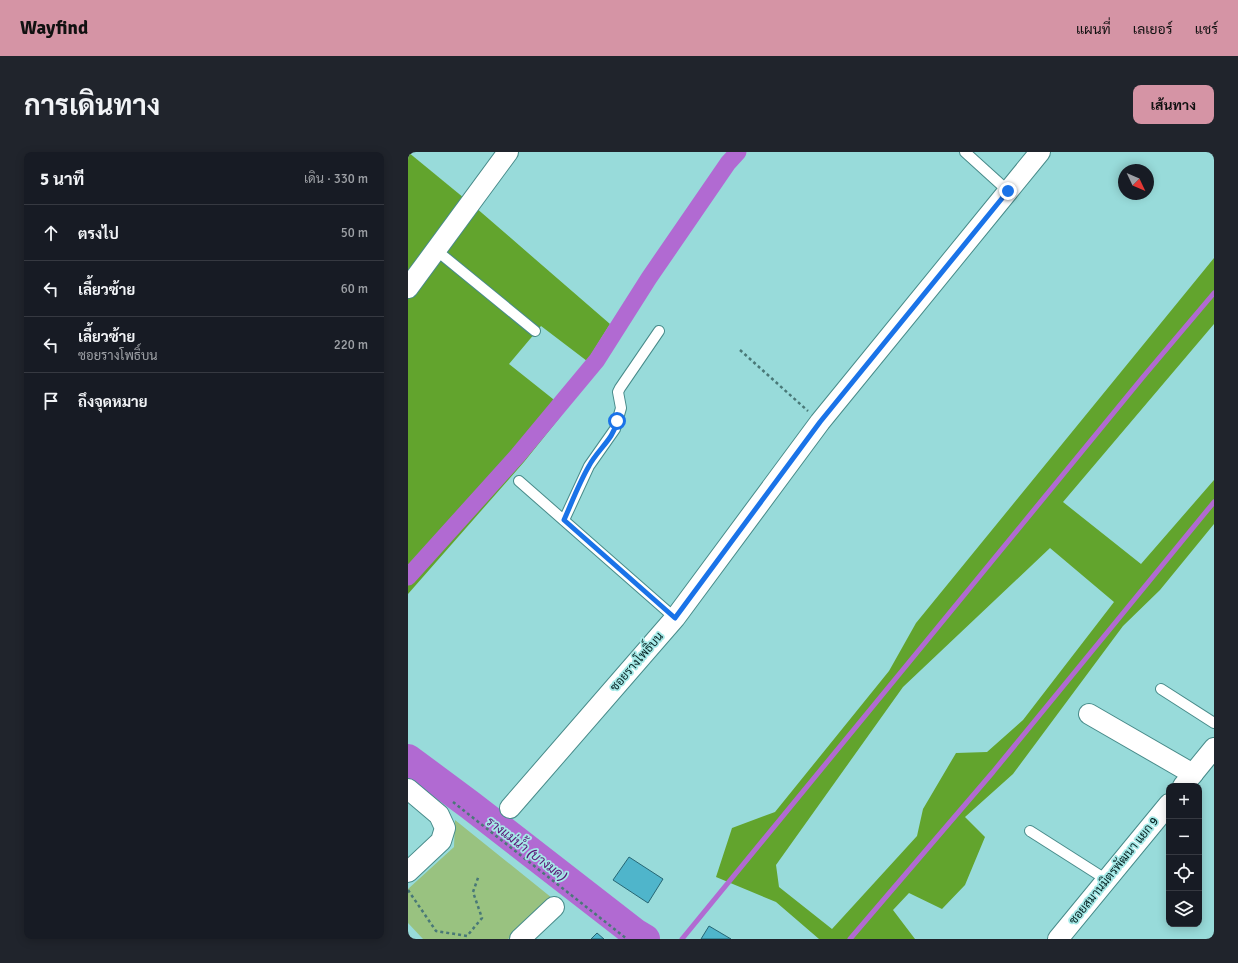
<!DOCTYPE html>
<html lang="th">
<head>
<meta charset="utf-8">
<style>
	:root { --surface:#171b24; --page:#20242c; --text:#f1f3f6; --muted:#9ea1a6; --line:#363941; --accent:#d594a5 }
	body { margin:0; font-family:Signika,Sarabun,sans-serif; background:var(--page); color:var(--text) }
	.controls { position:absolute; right:12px; bottom:12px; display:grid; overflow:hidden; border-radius:8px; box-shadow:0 2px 10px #0003 }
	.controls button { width:36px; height:36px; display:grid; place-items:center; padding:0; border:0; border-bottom:1px solid var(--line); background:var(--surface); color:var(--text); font:20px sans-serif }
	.compass { position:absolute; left:710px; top:12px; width:36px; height:36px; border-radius:50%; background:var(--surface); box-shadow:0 2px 10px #0003; rotate:134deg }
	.stop { position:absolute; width:12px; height:12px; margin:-9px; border:3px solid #1a73e8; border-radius:50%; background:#fff }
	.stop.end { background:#1a73e8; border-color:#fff; box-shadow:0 1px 4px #0008 }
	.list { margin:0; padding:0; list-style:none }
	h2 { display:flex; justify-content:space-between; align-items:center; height:52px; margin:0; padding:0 16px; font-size:17px }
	h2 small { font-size:13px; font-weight:400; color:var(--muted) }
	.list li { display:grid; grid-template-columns:26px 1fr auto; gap:12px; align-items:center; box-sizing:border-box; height:56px; padding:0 16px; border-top:1px solid var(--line) }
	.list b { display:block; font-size:15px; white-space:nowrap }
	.list p { margin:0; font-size:13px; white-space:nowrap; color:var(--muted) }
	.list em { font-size:13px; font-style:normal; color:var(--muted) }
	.icon { flex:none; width:22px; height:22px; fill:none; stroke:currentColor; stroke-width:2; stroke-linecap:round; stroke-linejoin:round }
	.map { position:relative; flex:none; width:806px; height:787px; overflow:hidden; border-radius:8px }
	header { display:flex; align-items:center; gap:24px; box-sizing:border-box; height:56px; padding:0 20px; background:var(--accent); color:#111 }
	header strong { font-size:19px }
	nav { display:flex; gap:22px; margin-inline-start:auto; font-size:14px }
	.intro { display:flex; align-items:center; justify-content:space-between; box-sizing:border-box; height:96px; padding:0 24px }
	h1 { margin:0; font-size:28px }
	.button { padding:10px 18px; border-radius:8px; background:var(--accent); color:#111; font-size:14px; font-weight:700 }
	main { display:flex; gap:24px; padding:0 24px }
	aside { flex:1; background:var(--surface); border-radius:8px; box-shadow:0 2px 10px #0003 }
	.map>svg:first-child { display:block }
	.green { fill:#99c280 }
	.forest { fill:#62a42d; fill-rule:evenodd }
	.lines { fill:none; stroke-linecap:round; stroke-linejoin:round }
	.stream { stroke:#b16ad2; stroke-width:5 }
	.canal { stroke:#b16ad2; stroke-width:17 }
	.river { stroke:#b16ad2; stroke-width:30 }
	.building { fill:#4fb5cb; stroke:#266674 }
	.service-casing { stroke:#488b8a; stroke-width:12 }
	.minor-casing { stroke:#488b8a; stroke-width:22 }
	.path { stroke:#497877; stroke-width:2.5; stroke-dasharray:3 3; stroke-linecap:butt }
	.service { stroke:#fff; stroke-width:10 }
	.minor { stroke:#fff; stroke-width:20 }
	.route { stroke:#1a73e8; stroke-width:5 }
	.labels { text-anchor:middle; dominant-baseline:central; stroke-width:3.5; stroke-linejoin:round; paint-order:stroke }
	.street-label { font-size:12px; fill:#052222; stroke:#a5e9e7 }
	.water-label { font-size:13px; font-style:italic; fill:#5a1575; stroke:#a5e9e7 }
</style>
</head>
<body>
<header>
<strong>Wayfind</strong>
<nav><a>แผนที่</a><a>เลเยอร์</a><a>แชร์</a></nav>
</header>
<div class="intro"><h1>การเดินทาง</h1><a class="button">เส้นทาง</a></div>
<main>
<aside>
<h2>5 นาที<small>เดิน · 330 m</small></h2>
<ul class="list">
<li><svg class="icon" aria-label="ahead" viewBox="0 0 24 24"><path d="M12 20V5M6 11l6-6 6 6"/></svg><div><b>ตรงไป</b></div><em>50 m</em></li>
<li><svg class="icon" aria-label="left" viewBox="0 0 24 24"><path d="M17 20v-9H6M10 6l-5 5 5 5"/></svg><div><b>เลี้ยวซ้าย</b></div><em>60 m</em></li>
<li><svg class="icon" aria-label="left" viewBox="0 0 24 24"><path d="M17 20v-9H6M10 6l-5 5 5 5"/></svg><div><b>เลี้ยวซ้าย</b><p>ซอยรางโพธิ์บน</p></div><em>220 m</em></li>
<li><svg class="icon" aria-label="arrive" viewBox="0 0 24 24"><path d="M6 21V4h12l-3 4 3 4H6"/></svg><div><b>ถึงจุดหมาย</b></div></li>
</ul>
</aside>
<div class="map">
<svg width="806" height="787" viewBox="0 0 806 787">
	<rect width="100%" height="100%" fill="#98dbda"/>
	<polygon class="green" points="47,668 144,746 100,787 15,787 0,771 0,737 46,695"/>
	<g class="forest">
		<polygon points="0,0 56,46 0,121"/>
		<polygon points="67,55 202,172 179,209 133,174 101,212 145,247 153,264 116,310 0,442 0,146"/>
		<path d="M 806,106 L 806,172 L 655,350 L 733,412 L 806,328 L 806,372 L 752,438 L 715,474 L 605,622 L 557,665 L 577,685 L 557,733 L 534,757 L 501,741 L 485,758 L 507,787 L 411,787 L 368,750 L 308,725 L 324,676 L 367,660 L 481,519 L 508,471 ZM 642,396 L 706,450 L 615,568 L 579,600 L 548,601 L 515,657 L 509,684 L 424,777 L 371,735 L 368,713 L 495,535 Z"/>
	</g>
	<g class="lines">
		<g class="stream">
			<polyline points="274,787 735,225 806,141"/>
			<polyline points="442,787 585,620 806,350"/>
		</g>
		<polyline class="canal" points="0,425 110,303 189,208 241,126 320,11 330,0"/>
		<polyline class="river" points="0,607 62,653 227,781 237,787"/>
	</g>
	<g class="building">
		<polygon points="221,705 255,727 240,751 205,728"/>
		<polygon points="301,774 323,787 293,787"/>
		<polygon points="189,781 196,787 183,787"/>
	</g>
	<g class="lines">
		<defs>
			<g id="service">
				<polyline points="557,0 600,39"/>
				<polyline points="28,98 127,179"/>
				<polyline points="111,329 267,466"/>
				<polyline points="156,368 181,314 207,277 213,256 210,240 212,236 251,179"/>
				<polyline points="753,537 806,571"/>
				<polyline points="622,679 699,728"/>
			</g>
			<g id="minor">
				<polyline points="0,136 100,0"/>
				<polyline points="681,562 785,622"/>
				<polyline points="775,634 806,596"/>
				<polyline points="0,637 31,663 37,676 33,689 0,720"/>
				<polyline points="102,656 267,466 412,270 632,0"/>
				<polyline points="112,787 146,755"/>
				<polyline points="650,787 761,652"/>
			</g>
		</defs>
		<use href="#service" class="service-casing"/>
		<use href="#minor" class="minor-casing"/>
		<g class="path">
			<polyline points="332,198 400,259"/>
			<polyline points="45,650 219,787"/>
			<polyline points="0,738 28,779 59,784 74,766 65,740 71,723"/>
		</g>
		<use href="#service" class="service"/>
		<use href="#minor" class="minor"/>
	</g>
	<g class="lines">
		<path class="route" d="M 209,269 C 206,287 189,298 181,314 C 171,331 164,350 156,368 L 267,466 L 412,270 L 600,39"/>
	</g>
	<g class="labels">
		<g class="street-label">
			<text transform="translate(229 510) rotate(-49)">ซอยรางโพธิ์บน</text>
			<text transform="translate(706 719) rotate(-51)">ซอยสมานมิตรพัฒนา แยก 9</text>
		</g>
		<g class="water-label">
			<text transform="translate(118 697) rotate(37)">รางแม่น้ำ (บางมด)</text>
		</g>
	</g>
</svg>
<div class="controls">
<button>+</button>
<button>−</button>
<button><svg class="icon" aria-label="locate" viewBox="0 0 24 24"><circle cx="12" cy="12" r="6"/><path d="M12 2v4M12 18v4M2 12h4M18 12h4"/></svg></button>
<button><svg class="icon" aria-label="layers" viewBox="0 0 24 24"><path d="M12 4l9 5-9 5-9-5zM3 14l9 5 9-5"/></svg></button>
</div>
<svg class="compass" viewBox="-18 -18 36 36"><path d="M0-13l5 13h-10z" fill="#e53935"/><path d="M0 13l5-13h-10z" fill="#9ea1a6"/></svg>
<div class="stop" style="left:209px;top:269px"></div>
<div class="stop end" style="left:600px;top:39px"></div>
</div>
</main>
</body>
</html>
